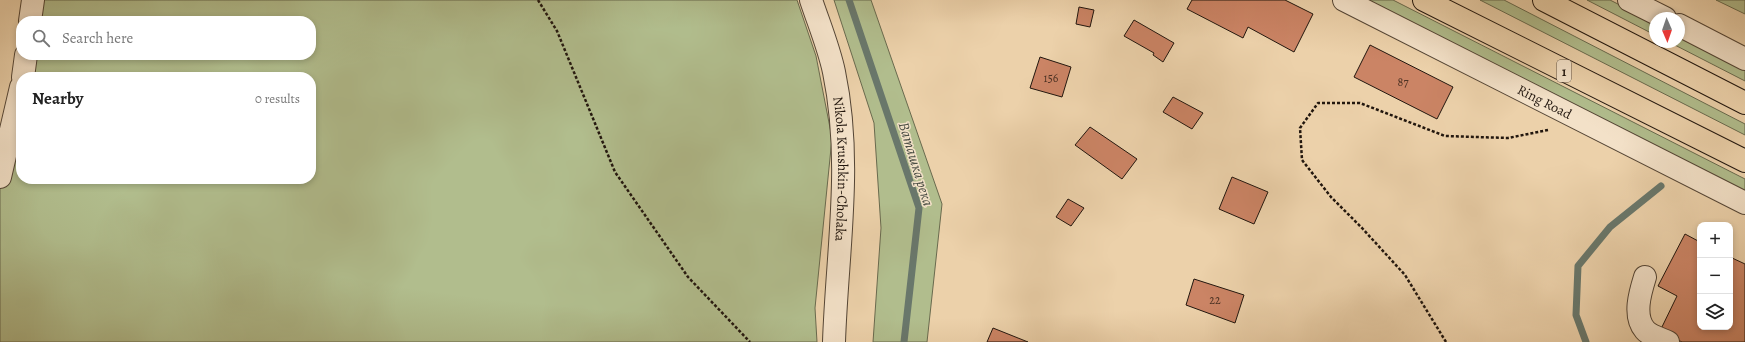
<!DOCTYPE html>
<html lang="en">
<head>
<meta charset="utf-8">
<style>
	:root { --surface:#fff; --page:#f6f6f6; --text:#222; --muted:#767676; --line:#e0e0e0 }
	body { margin:0; font-family:Alegreya,serif; background:var(--page); color:var(--text) }
	.controls { position:absolute; right:12px; bottom:12px; display:grid; overflow:hidden; border-radius:8px; box-shadow:0 2px 6px #0003 }
	.controls button { width:36px; height:36px; display:grid; place-items:center; padding:0; border:0; border-bottom:1px solid var(--line); background:var(--surface); color:var(--text); font:20px sans-serif }
	.compass { position:absolute; left:1649px; top:12px; width:36px; height:36px; border-radius:50%; background:var(--surface); box-shadow:0 2px 6px #0003; rotate:178deg }
	.list { margin:0; padding:0; list-style:none }
	h2 { display:flex; justify-content:space-between; align-items:center; height:52px; margin:0; padding:0 16px; font-size:17px }
	h2 small { font-size:13px; font-weight:400; color:var(--muted) }
	.icon { flex:none; width:22px; height:22px; fill:none; stroke:currentColor; stroke-width:2; stroke-linecap:round; stroke-linejoin:round }
	.map { position:relative; flex:none; width:1745px; height:342px; overflow:hidden }
	.search { position:absolute; background:var(--surface); box-shadow:0 2px 6px #0003; left:16px; top:16px; width:300px; height:44px; display:flex; align-items:center; gap:10px; box-sizing:border-box; padding:0 14px; border-radius:16px; color:var(--muted); font-size:15px }
	.panel { position:absolute; background:var(--surface); box-shadow:0 2px 6px #0003; left:16px; top:72px; width:300px; height:112px; border-radius:16px }
	.map>svg:first-child { display:block }
	.green { fill:#b1bd8d; stroke:#696a4e }
	.lines { fill:none; stroke-linecap:round; stroke-linejoin:round }
	.stream { stroke:#69776b; stroke-width:7 }
	.building { fill:#cb8465; stroke:#21160e }
	.minor-casing { stroke:#544535; stroke-width:24 }
	.highway-casing { stroke:#21160e; stroke-width:24 }
	.path { stroke:#21160e; stroke-width:2.5; stroke-dasharray:3 2; stroke-linecap:butt }
	.minor { stroke:#f3e1c8; stroke-width:22 }
	.highway { stroke:#ecd1aa; stroke-width:22 }
	.labels { text-anchor:middle; dominant-baseline:central; stroke-width:3; stroke-linejoin:round; paint-order:stroke }
	.number-label { font-size:12px; fill:#4c3224 }
	.shield { fill:#f3e1c8; stroke:#605346; stroke-width:1 }
	.shield-label { font-size:13px; font-weight:bold; fill:#21160e }
	.street-label { font-size:14px; fill:#21160e; stroke:#f3e1c8 }
	.water-label { font-size:15px; font-style:italic; fill:#4b4e44; stroke:#f3e1c8 }
</style>
</head>
<body>
<div class="map">
<svg width="1745" height="342" viewBox="0 0 1745 342">
	<rect width="100%" height="100%" fill="#ecd1aa"/>
	<filter id="stains"><feTurbulence type="fractalNoise" baseFrequency=".005" numOctaves="4"/><feColorMatrix values="0 0 0 0 .2 0 0 0 0 .09 0 0 0 0 .02 0 0 0 .5 -.17"/></filter>
	<radialGradient id="worn" r=".72"><stop offset=".6" stop-color="#630" stop-opacity="0"/><stop offset="1" stop-color="#630" stop-opacity=".3"/></radialGradient>
	<g class="green">
		<polygon points="33,0 797,0 816,56 832,138 815,308 817,342 0,342 0,177 21,87 21,179 311,179 311,77 23,77 27,55 311,55 311,21 31,21"/>
		<polygon points="834,0 871,0 942,204 927,342 873,342 881,228 874,123"/>
		<polygon points="1368,0 1393,0 1745,179 1745,192"/>
		<polygon points="1480,0 1504,0 1745,124 1745,135"/>
		<polygon points="1587,0 1610,0 1655,23 1655,35"/>
		<polygon points="1716,0 1745,0 1745,14"/>
		<polygon points="1679,35 1745,69 1745,81 1669,42 1679,42"/>
	</g>
	<g class="lines">
		<g class="stream">
			<polyline points="849,0 919,208 904,342"/>
			<polyline points="1586,342 1576,315 1578,266 1610,227 1661,186"/>
		</g>
	</g>
	<g class="building">
		<polygon points="1192,0 1285,0 1313,14 1294,52 1248,27 1243,38 1187,9"/>
		<polygon points="1079,7 1094,10 1090,27 1076,24"/>
		<polygon points="1134,20 1174,43 1163,62 1153,55 1154,53 1124,36"/>
		<polygon points="1370,45 1453,87 1437,119 1354,77"/>
		<polygon points="1040,57 1071,67 1062,97 1030,88"/>
		<polygon points="1173,97 1203,113 1192,129 1163,112"/>
		<polygon points="1090,127 1137,159 1122,179 1075,145"/>
		<polygon points="1232,177 1268,192 1254,224 1219,209"/>
		<polygon points="1068,199 1084,208 1071,226 1056,217"/>
		<polygon points="1685,234 1700,242 1700,327 1730,327 1730,257 1745,264 1745,342 1682,342 1660,331 1677,296 1658,286"/>
		<polygon points="1194,279 1244,295 1235,323 1186,305"/>
		<polygon points="993,328 1028,342 987,342"/>
	</g>
	<g class="lines">
		<defs>
			<g id="minor">
				<path id="s1" d="M 811,0 C 819,24 829,48 834,72 C 853,163 837,251 834,342"/>
				<path id="s2" d="M 1344,0 L 1745,203"/>
				<polyline points="1629,0 1665,18"/>
				<polyline points="30,21 33,0"/>
				<polyline points="1679,25 1745,59"/>
				<polyline points="23,77 26,55"/>
				<polyline points="0,177 21,87"/>
				<path d="M 1645,277 C 1640,293 1633,316 1645,330 C 1650,336 1662,339 1668,342"/>
			</g>
			<g id="highway">
				<polyline points="1424,0 1745,161"/>
				<polyline points="1544,0 1745,103"/>
			</g>
		</defs>
		<use href="#minor" class="minor-casing"/>
		<use href="#highway" class="highway-casing"/>
		<g class="path">
			<polyline points="538,0 557,31 615,172 688,277 750,342"/>
			<polyline points="1446,342 1405,275 1362,228 1331,197 1302,160 1300,128 1318,103 1360,103 1445,136 1508,138 1548,130"/>
		</g>
		<use href="#minor" class="minor"/>
		<use href="#highway" class="highway"/>
	</g>
	<g class="labels">
		<g class="number-label">
			<text x="1051" y="78">156</text>
			<text x="1403" y="82">87</text>
			<text x="1215" y="300">22</text>
		</g>
		<rect class="shield" x="1557" y="60" width="14" height="22" rx="3"/>
		<g class="shield-label">
			<text x="1564" y="71">1</text>
		</g>
		<g class="street-label">
			<text stroke="none"><textPath href="#s2" startOffset="225">Ring Road</textPath></text>
			<text stroke="none"><textPath href="#s1" startOffset="173">Nikola Krushkin-Cholaka</textPath></text>
		</g>
		<g class="water-label">
			<text transform="translate(916 164) rotate(73)">Ваташка река</text>
		</g>
	</g>
	<rect width="100%" height="100%" filter="url(#stains)"/>
	<rect width="100%" height="100%" fill="url(#worn)"/>
</svg>
<div class="controls">
<button>+</button>
<button>−</button>
<button><svg class="icon" aria-label="layers" viewBox="0 0 24 24"><path d="M12 4l9 5-9 5-9-5zM3 14l9 5 9-5"/></svg></button>
</div>
<svg class="compass" viewBox="-18 -18 36 36"><path d="M0-13l5 13h-10z" fill="#e53935"/><path d="M0 13l5-13h-10z" fill="#767676"/></svg>
<div class="search"><svg class="icon" aria-label="search" viewBox="0 0 24 24"><circle cx="10" cy="10" r="6"/><path d="M15 15l6 6"/></svg>Search here</div>
<section class="panel">
<h2>Nearby<small>0 results</small></h2>
<ul class="list">
</ul>
</section>
</div>
</body>
</html>
